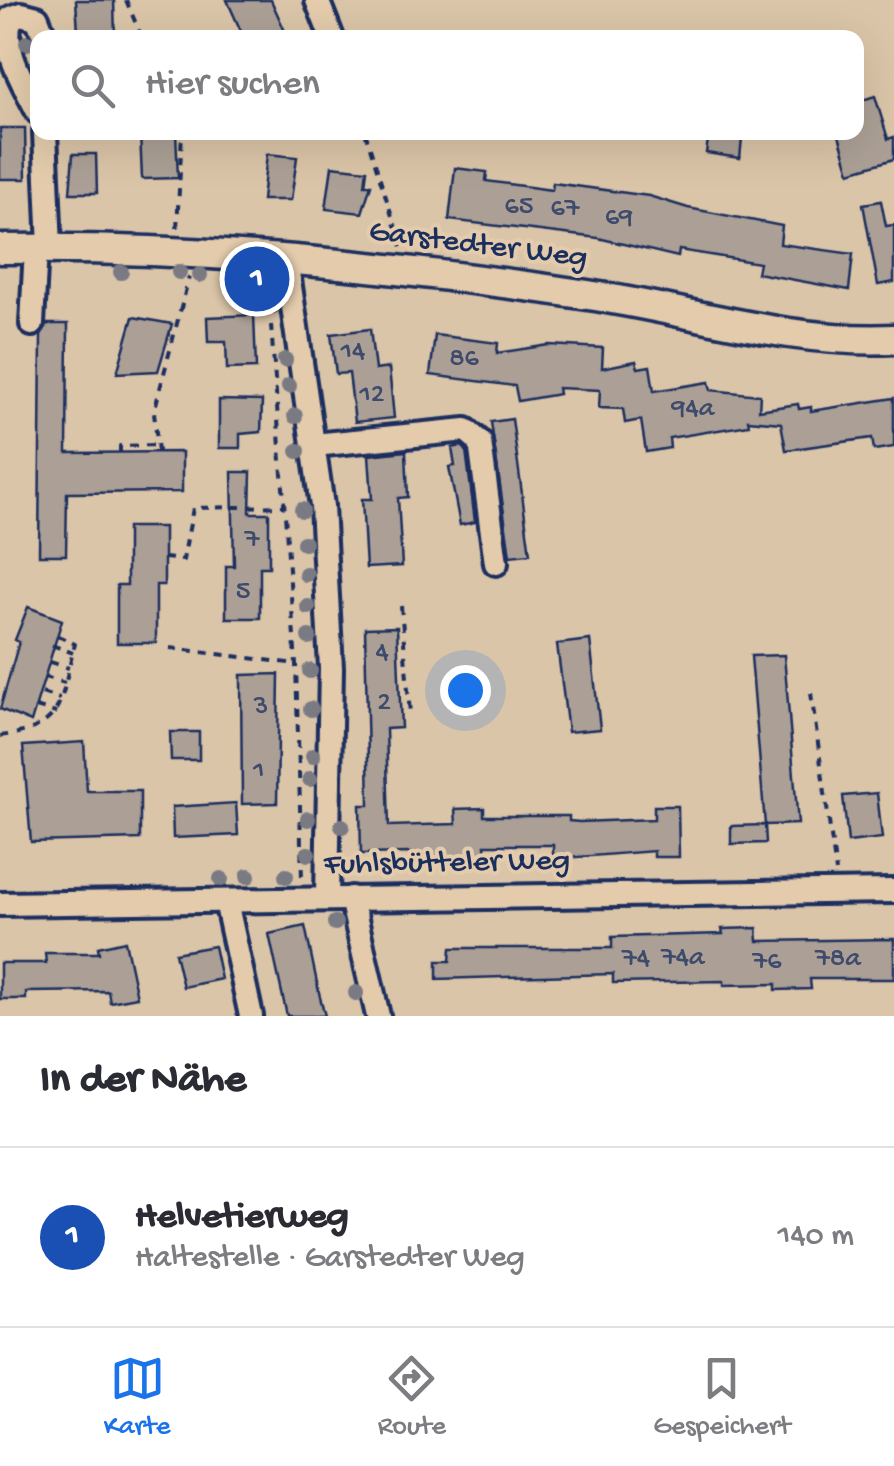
<!DOCTYPE html>
<html lang="de">
<head>
<meta charset="utf-8">
<style>
	:root { --surface:#fff; --page:#f2f2f3; --text:#2b2b33; --muted:#7c7c81; --line:#e1e1e2; --accent:#1a73e8 }
	body { margin:0; font-family:"Gochi Hand",sans-serif; background:var(--page); color:var(--text) }
	.you { position:absolute; left:465px; top:690px; width:35px; height:35px; margin:-25px; border:8px solid #fff; border-radius:50%; background:#1a73e8; box-shadow:0 0 0 15px #1a73e833 }
	.badge { display:grid; place-items:center; width:65px; height:65px; border-radius:50%; background:var(--accent); color:#fff; font-size:32px; font-weight:700 }
	.pin { position:absolute; translate:-50% -50%; border:5px solid #fff; box-shadow:0 2px 10px #0006 }
	.list { margin:0; padding:0; list-style:none }
	h2 { display:flex; justify-content:space-between; align-items:center; height:130px; margin:0; padding:0 40px; font-size:42px }
	h2 small { font-size:32px; font-weight:400; color:var(--muted) }
	.list li { display:grid; grid-template-columns:65px 1fr auto; gap:30px; align-items:center; box-sizing:border-box; height:180px; padding:0 40px; border-top:2px solid var(--line) }
	.list b { display:block; font-size:38px; white-space:nowrap }
	.list p { margin:0; font-size:32px; white-space:nowrap; color:var(--muted) }
	.list em { font-size:32px; font-style:normal; color:var(--muted) }
	.icon { flex:none; width:55px; height:55px; fill:none; stroke:currentColor; stroke-width:2; stroke-linecap:round; stroke-linejoin:round }
	.map { position:relative; flex:none; width:894px; height:1016px; overflow:hidden }
	.search { position:absolute; background:var(--surface); box-shadow:0 10px 40px #0002; left:30px; right:30px; top:30px; height:110px; display:flex; align-items:center; gap:25px; box-sizing:border-box; padding:0 35px; border-radius:20px; color:var(--muted); font-size:38px }
	.sheet { height:310px; background:var(--surface) }
	nav { display:flex; justify-content:space-around; align-items:center; box-sizing:border-box; height:140px; border-top:2px solid var(--line); background:var(--surface); font-size:28px; color:var(--muted) }
	nav a { display:grid; justify-items:center; gap:5px }
	nav .on { color:var(--accent) }
	.map>svg:first-child { display:block }
	.building { fill:#aca096; stroke:#1b2f5e; stroke-width:2.5 }
	.lines { fill:none; stroke-linecap:round; stroke-linejoin:round }
	.minor-casing { stroke:#1b2f5e; stroke-width:30 }
	.major-casing { stroke:#1b2f5e; stroke-width:35 }
	.path { stroke:#1b2f5e; stroke-width:4; stroke-dasharray:8 8; stroke-linecap:butt }
	.minor { stroke:#e3cbab; stroke-width:22 }
	.major { stroke:#e3cbab; stroke-width:28 }
	.tree { fill:#7a7a83 }
	.labels { text-anchor:middle; dominant-baseline:central; stroke-width:8; stroke-linejoin:round; paint-order:stroke }
	.number-label { font-size:28px; fill:#3f4b6c }
	.street-label { font-size:32px; fill:#1b2f5e; stroke:#e3cbab }
</style>
</head>
<body>
<div class="map">
<svg width="894" height="1016" viewBox="0 0 894 1016">
	<rect width="100%" height="100%" fill="#dbc5a8"/>
	<filter id="ink" filterUnits="userSpaceOnUse"><feTurbulence type="fractalNoise" baseFrequency=".01" numOctaves="2"/><feDisplacementMap in="SourceGraphic" scale="20" xChannelSelector="R" yChannelSelector="G"/><feConvolveMatrix kernelMatrix="1 2 1 2 8 2 1 2 1" color-interpolation-filters="sRGB"/></filter>
	<g filter="url(#ink)">
		<g class="building">
			<polygon points="76,0 114,0 115,38 78,32"/>
			<polygon points="227,0 271,0 288,38 244,38"/>
			<polygon points="875,96 888,139 894,137 894,159 850,172 838,132 856,132 856,102"/>
			<polygon points="0,128 25,128 26,179 0,179"/>
			<polygon points="140,132 176,132 178,178 142,179"/>
			<polygon points="709,133 742,138 740,158 706,153"/>
			<polygon points="73,154 96,154 97,193 70,193"/>
			<polygon points="267,154 297,157 291,200 262,200"/>
			<polygon points="332,166 367,170 365,185 371,185 362,213 326,209"/>
			<polygon points="455,168 487,172 486,181 552,190 553,183 649,196 688,208 782,226 780,244 853,254 849,290 757,273 759,263 679,250 678,257 598,238 449,220"/>
			<polygon points="881,201 886,226 894,225 894,282 878,285 863,204"/>
			<polygon points="254,315 256,368 227,369 226,342 208,342 207,317"/>
			<polygon points="133,317 172,324 158,371 117,373"/>
			<polygon points="47,324 68,324 67,453 182,452 182,492 67,493 66,555 39,555 41,336"/>
			<polygon points="370,329 375,370 389,368 394,418 355,422 349,373 336,374 331,334"/>
			<polygon points="435,335 498,343 497,353 549,345 603,348 602,368 636,361 638,368 650,366 654,391 709,382 711,390 760,395 759,410 798,404 799,409 811,407 811,411 894,398 894,447 874,450 872,438 786,450 781,423 748,420 749,425 669,438 670,448 646,452 641,420 625,423 623,409 599,408 600,390 558,388 559,394 518,401 515,386 430,375"/>
			<polygon points="219,400 262,401 261,432 240,434 240,448 219,448"/>
			<polygon points="512,419 530,554 510,556 491,422"/>
			<polygon points="462,446 466,450 475,522 460,525 449,467 455,466 452,448"/>
			<polygon points="406,451 408,497 398,498 402,566 366,568 362,499 372,499 369,455"/>
			<polygon points="232,472 251,472 250,513 269,513 269,567 260,567 260,618 226,618 226,566 234,566"/>
			<polygon points="127,527 164,527 164,585 156,585 156,643 117,643 117,585 127,585"/>
			<polygon points="28,607 62,620 31,722 0,709 19,642 15,640"/>
			<polygon points="397,627 401,728 386,729 389,826 456,824 455,809 484,808 484,816 569,816 569,821 580,822 654,819 654,806 678,806 679,857 654,857 654,851 553,859 553,845 485,845 486,856 436,858 436,865 418,866 418,855 408,853 361,854 360,805 369,805 365,628"/>
			<polygon points="590,640 600,729 568,732 557,644"/>
			<polygon points="784,655 798,824 765,825 751,656"/>
			<polygon points="279,674 277,803 242,804 241,675"/>
			<polygon points="170,732 199,732 199,760 171,760"/>
			<polygon points="84,742 87,791 140,791 140,839 31,842 23,746"/>
			<polygon points="877,793 882,838 848,842 843,796"/>
			<polygon points="236,803 238,835 173,838 172,807"/>
			<polygon points="765,825 766,843 731,844 731,826"/>
			<polygon points="305,926 320,997 325,1016 287,1016 269,934"/>
			<polygon points="757,928 758,941 894,939 894,979 810,979 811,989 776,990 776,984 724,985 724,981 613,983 613,974 437,979 437,961 450,961 451,948 612,948 612,937 723,934 722,929"/>
			<polygon points="125,941 137,997 110,1002 108,991 26,992 26,999 0,999 0,963 46,963 45,953 99,953 98,947"/>
			<polygon points="214,946 221,979 183,987 175,953"/>
		</g>
		<g class="lines">
			<defs>
				<g id="minor">
					<polyline points="317,0 332,38"/>
					<path d="M 38,112 C 25,85 0,48 11,18 L 21,14 L 37,18 L 45,38"/>
					<polyline points="45,132 50,248"/>
					<polyline points="286,259 322,506 331,668 327,898"/>
					<polyline points="32,324 36,248"/>
					<polyline points="314,445 466,430 480,442 496,563"/>
					<polyline points="351,898 378,1016"/>
					<polyline points="226,901 251,1016"/>
					<polyline points="0,904 894,891"/>
				</g>
				<path id="major" d="M 0,249 C 197,246 393,266 588,295 C 690,310 789,344 894,339"/>
			</defs>
			<use href="#minor" class="minor-casing"/>
			<use href="#major" class="major-casing"/>
			<g class="path">
				<polyline points="126,0 142,38"/>
				<polyline points="365,132 402,247"/>
				<polyline points="177,228 182,132"/>
				<polyline points="271,325 296,664 302,879"/>
				<polyline points="158,452 154,412 189,277"/>
				<polyline points="120,453 120,446 158,445"/>
				<polyline points="164,558 183,560 193,508 284,506"/>
				<polyline points="401,606 410,714"/>
				<polyline points="52,645 73,653"/>
				<polyline points="170,648 296,664"/>
				<polyline points="50,662 69,668"/>
				<polyline points="44,677 65,683"/>
				<polyline points="42,693 60,699"/>
				<polyline points="811,693 836,872"/>
				<polyline points="36,707 56,713"/>
				<path d="M 0,736 C 67,728 59,701 75,644 L 56,635"/>
			</g>
			<use href="#minor" class="minor"/>
			<use href="#major" class="major"/>
		</g>
		<g class="tree">
			<circle cx="27" cy="43" r="8"/>
			<circle cx="121" cy="272" r="8"/>
			<circle cx="179" cy="272" r="8"/>
			<circle cx="200" cy="275" r="8"/>
			<circle cx="273" cy="306" r="8"/>
			<circle cx="285" cy="360" r="8"/>
			<circle cx="289" cy="386" r="8"/>
			<circle cx="295" cy="416" r="8"/>
			<circle cx="298" cy="451" r="8"/>
			<circle cx="302" cy="510" r="8"/>
			<circle cx="304" cy="543" r="8"/>
			<circle cx="306" cy="574" r="8"/>
			<circle cx="308" cy="607" r="8"/>
			<circle cx="309" cy="637" r="8"/>
			<circle cx="310" cy="671" r="8"/>
			<circle cx="311" cy="709" r="8"/>
			<circle cx="313" cy="756" r="8"/>
			<circle cx="310" cy="779" r="8"/>
			<circle cx="308" cy="819" r="8"/>
			<circle cx="342" cy="826" r="8"/>
			<circle cx="308" cy="854" r="8"/>
			<circle cx="342" cy="868" r="8"/>
			<circle cx="248" cy="876" r="8"/>
			<circle cx="286" cy="876" r="8"/>
			<circle cx="221" cy="879" r="8"/>
			<circle cx="335" cy="923" r="8"/>
			<circle cx="356" cy="993" r="8"/>
		</g>
	</g>
	<g class="labels">
		<g class="number-label">
			<text x="519" y="207">65</text>
			<text x="565" y="209">67</text>
			<text x="619" y="218">69</text>
			<text x="353" y="352">14</text>
			<text x="464" y="359">86</text>
			<text x="372" y="395">12</text>
			<text x="693" y="409">94a</text>
			<text x="252" y="540">7</text>
			<text x="243" y="592">5</text>
			<text x="382" y="653">4</text>
			<text x="384" y="703">2</text>
			<text x="261" y="707">3</text>
			<text x="259" y="771">1</text>
			<text x="683" y="958">74a</text>
			<text x="636" y="959">74</text>
			<text x="838" y="959">78a</text>
			<text x="767" y="962">76</text>
		</g>
		<g class="street-label">
			<text transform="translate(478 246) rotate(7)">Garstedter Weg</text>
			<text transform="translate(447 864) rotate(-1)">Fuhlsbütteler Weg</text>
		</g>
	</g>
</svg>
<div class="you"></div>
<div class="pin badge" style="left:257px;top:279px;background:#1a4fb4">1</div>
<div class="search"><svg class="icon" aria-label="search" viewBox="0 0 24 24"><circle cx="10" cy="10" r="6"/><path d="M15 15l6 6"/></svg>Hier suchen</div>
</div>
<section class="sheet">
<h2>In der Nähe<small></small></h2>
<ul class="list">
<li><span class="badge" style="background:#1a4fb4">1</span><div><b>Helvetierweg</b><p>Haltestelle · Garstedter Weg</p></div><em>140 m</em></li>
</ul>
</section>
<nav>
<a class="on"><svg class="icon" aria-label="map" viewBox="0 0 24 24"><path d="M3 6l6-2 6 2 6-2v14l-6 2-6-2-6 2zM9 4v14M15 6v14"/></svg>Karte</a>
<a><svg class="icon" aria-label="directions" viewBox="0 0 24 24"><path d="M12 3l9 9-9 9-9-9zM9 14v-3h6M13 9l2 2-2 2"/></svg>Route</a>
<a><svg class="icon" aria-label="saved" viewBox="0 0 24 24"><path d="M7 4h10v16l-5-4-5 4z"/></svg>Gespeichert</a>
</nav>
</body>
</html>
